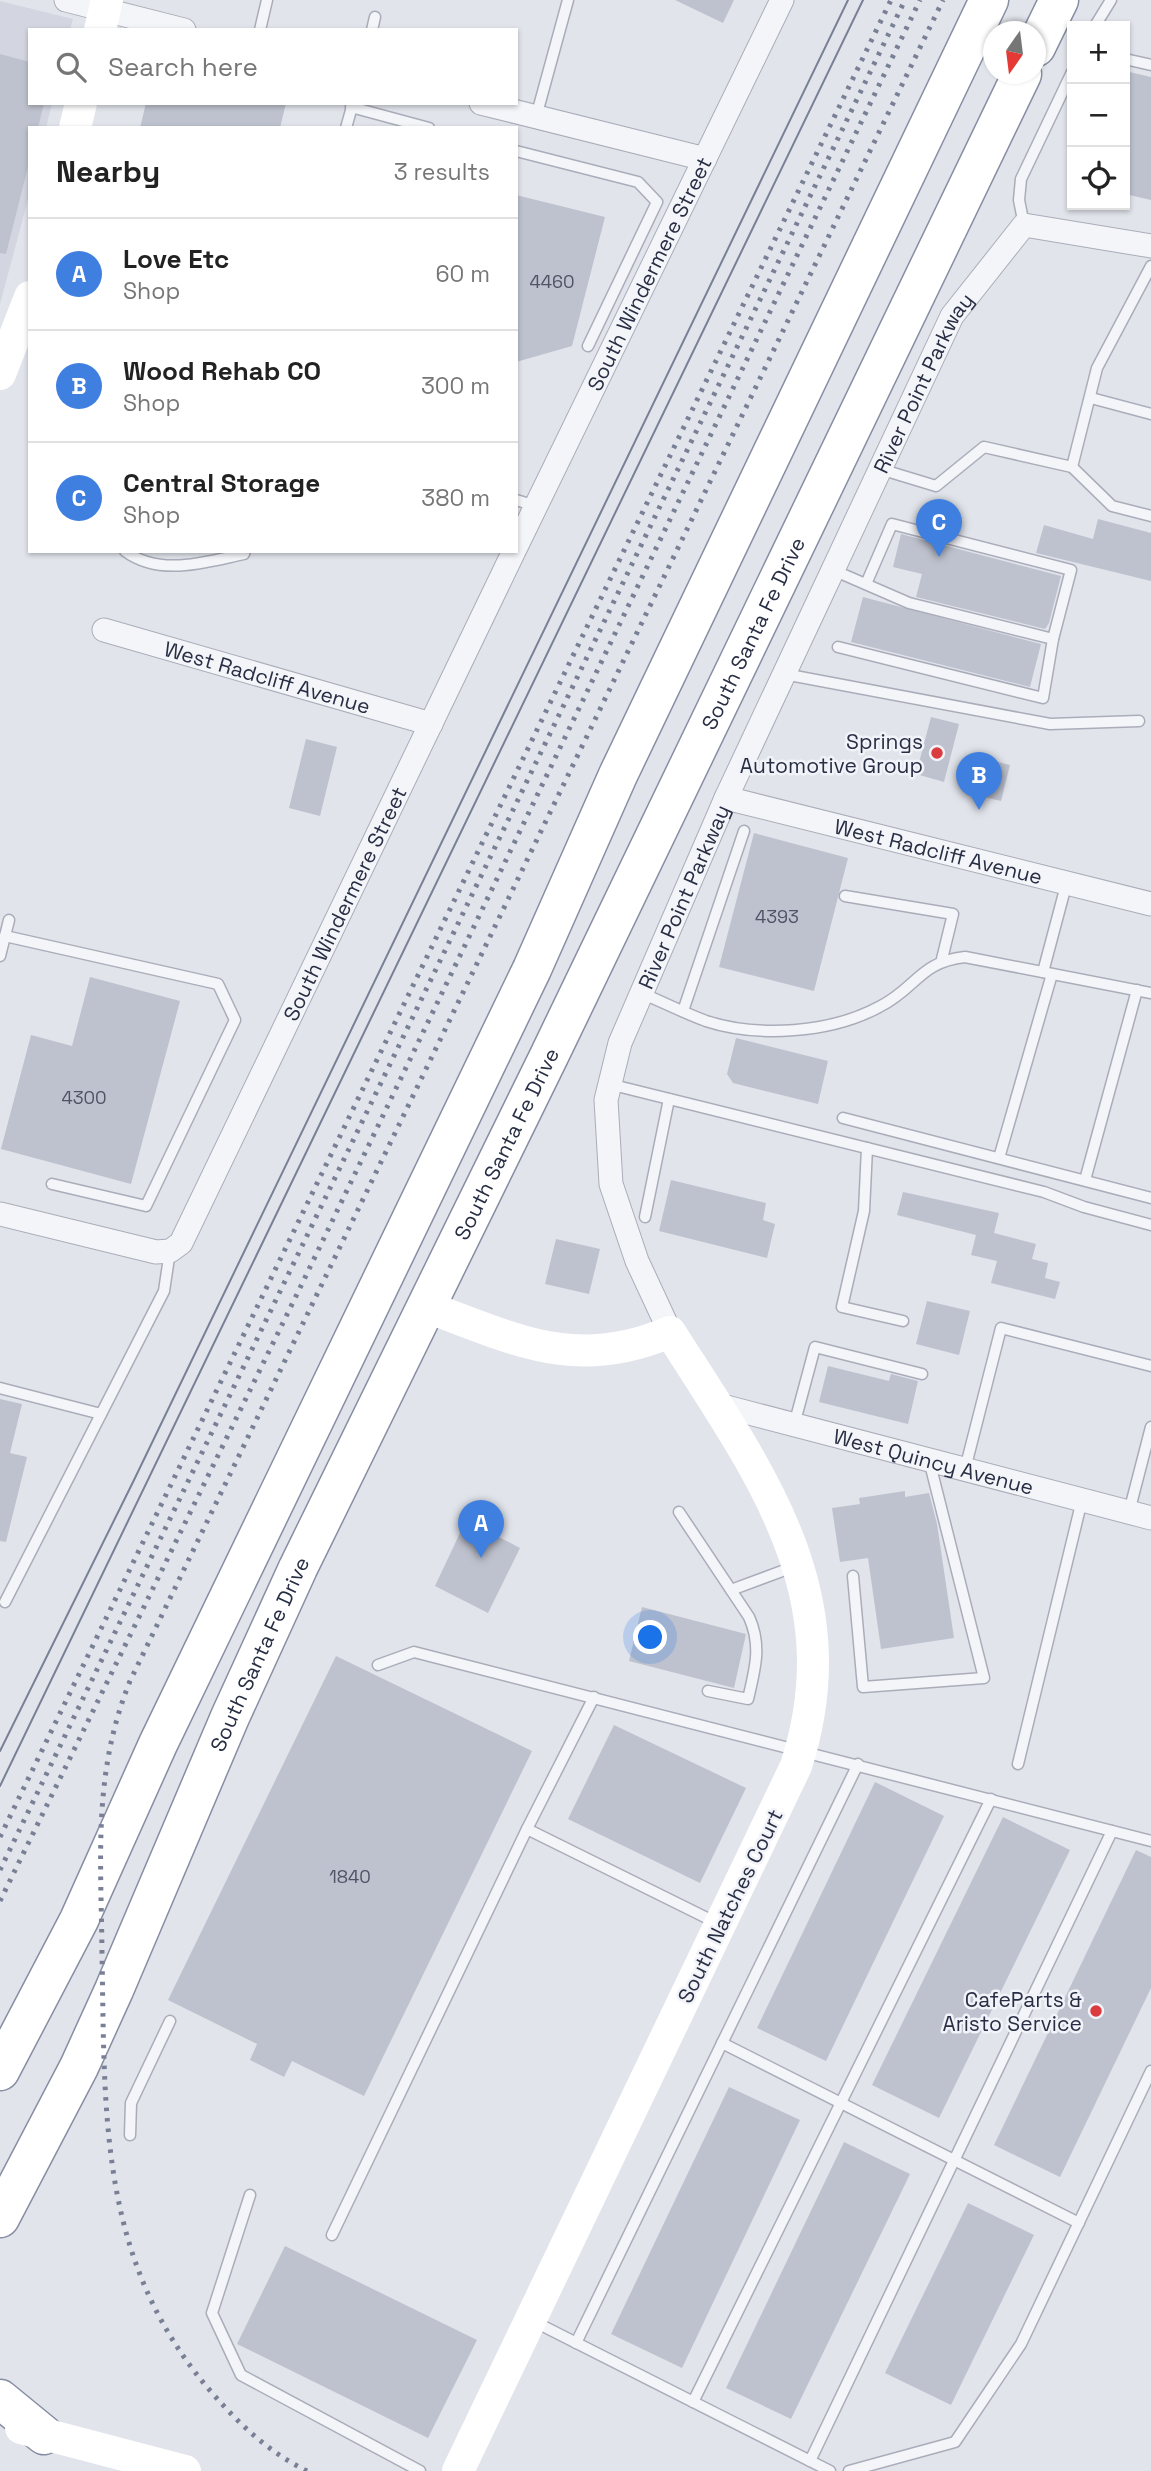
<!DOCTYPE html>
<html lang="en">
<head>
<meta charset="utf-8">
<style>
	:root { --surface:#fff; --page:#f2f2f2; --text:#222; --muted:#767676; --line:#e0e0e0; --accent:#1a73e8 }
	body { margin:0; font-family:"Space Grotesk",sans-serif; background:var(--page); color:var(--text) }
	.controls { position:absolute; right:21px; top:21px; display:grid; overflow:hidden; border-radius:0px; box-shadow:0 2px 5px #0004 }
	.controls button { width:63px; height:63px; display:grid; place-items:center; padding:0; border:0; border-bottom:2px solid var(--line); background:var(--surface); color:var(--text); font:35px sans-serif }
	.compass { position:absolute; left:983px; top:21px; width:63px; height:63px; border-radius:50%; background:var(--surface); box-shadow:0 2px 5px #0004; rotate:194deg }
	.you { position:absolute; left:651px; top:1638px; width:24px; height:24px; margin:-18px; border:5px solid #fff; border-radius:50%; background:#1a73e8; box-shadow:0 0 0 10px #1a73e833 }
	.badge { display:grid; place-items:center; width:46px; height:46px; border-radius:50%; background:var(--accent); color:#fff; font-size:23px; font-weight:700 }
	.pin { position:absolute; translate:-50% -58px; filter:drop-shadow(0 2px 4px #0008) }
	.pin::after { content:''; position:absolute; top:37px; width:24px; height:21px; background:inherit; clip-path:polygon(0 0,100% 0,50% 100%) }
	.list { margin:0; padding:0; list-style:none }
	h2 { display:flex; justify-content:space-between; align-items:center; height:91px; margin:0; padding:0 28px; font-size:30px }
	h2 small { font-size:23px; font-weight:400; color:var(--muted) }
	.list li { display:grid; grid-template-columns:46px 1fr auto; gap:21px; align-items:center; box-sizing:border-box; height:112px; padding:0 28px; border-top:2px solid var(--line) }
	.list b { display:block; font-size:26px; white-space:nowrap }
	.list p { margin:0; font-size:23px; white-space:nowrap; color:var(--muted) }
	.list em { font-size:23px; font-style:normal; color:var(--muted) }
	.icon { flex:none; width:38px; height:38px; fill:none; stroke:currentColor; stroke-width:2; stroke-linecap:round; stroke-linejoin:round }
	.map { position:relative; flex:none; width:1151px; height:2471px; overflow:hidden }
	.search { position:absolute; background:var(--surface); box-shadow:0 2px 5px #0004; left:28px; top:28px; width:490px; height:77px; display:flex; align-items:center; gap:18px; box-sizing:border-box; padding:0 24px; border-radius:0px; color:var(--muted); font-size:26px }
	.panel { position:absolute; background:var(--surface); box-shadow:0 2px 5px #0004; left:28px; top:126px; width:490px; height:427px; border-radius:0px }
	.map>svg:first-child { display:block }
	.built { fill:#d3d6e0 }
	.building { fill:#bec2ce }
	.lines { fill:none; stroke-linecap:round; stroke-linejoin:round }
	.lane-casing { stroke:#aaadb9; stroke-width:13 }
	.street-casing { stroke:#aaadb9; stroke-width:25 }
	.highway-casing { stroke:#878ea3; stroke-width:41 }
	.lane { stroke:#f4f5f9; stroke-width:10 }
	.street { stroke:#f4f5f9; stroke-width:23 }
	.secondary { stroke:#fff; stroke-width:32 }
	.highway { stroke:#fff; stroke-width:38 }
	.tram { stroke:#798096; stroke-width:2 }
	.rail { stroke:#798096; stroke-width:5; stroke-dasharray:3.5 7; stroke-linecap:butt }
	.poi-dot { fill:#da3c40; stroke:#f1f3f8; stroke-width:2.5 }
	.labels { text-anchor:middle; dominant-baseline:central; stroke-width:5; stroke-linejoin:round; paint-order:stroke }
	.number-label { font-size:18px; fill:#4e5366 }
	.street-label { font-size:21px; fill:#282e44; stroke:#f1f3f8 }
	.poi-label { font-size:21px; fill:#282e44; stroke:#f1f3f8; text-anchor:end }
</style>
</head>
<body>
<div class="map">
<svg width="1151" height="2471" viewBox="0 0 1151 2471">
	<rect width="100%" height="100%" fill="#e1e4eb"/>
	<polygon class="built" points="0,1 73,19 70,30 30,30 30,103 52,103 46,128 30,128 30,192 0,304"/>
	<g class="building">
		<polygon points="675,0 734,0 723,23"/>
		<polygon points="0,54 30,62 30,103 44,103 38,128 30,128 30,159 6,254 0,253"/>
		<polygon points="1125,71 1151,77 1151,200 1125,194"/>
		<polygon points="146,103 286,103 280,128 140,128"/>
		<polygon points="516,195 605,217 572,346 516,362"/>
		<polygon points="1098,519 1151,533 1151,581 1036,553 1044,525 1093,539"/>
		<polygon points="901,534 1061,576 1049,623 1045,629 916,597 922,574 893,567"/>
		<polygon points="863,597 1041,644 1030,687 851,642"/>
		<polygon points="931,717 959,724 944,782 916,774"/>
		<polygon points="306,739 337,747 320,816 289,808"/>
		<polygon points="982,758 1010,765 1001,801 972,794"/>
		<polygon points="754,833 848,858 814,991 719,967"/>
		<polygon points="90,977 180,1001 131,1184 1,1149 31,1035 72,1046"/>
		<polygon points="736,1038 828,1061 818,1104 733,1083 727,1074"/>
		<polygon points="671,1180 766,1203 763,1220 775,1224 767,1258 659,1231"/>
		<polygon points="903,1192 999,1213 994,1233 1036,1244 1032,1259 1048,1263 1045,1278 1060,1282 1055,1299 991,1283 997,1261 971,1255 976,1235 897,1215"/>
		<polygon points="556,1239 600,1249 589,1294 545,1284"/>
		<polygon points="927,1301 970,1311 959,1355 916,1344"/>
		<polygon points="828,1366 889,1381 891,1374 918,1381 908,1424 819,1402"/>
		<polygon points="0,1399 22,1404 10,1453 27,1457 6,1542 0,1541"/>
		<polygon points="905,1491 905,1497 929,1493 937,1524 954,1638 881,1649 868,1558 840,1562 832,1508 860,1504 859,1498"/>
		<polygon points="467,1518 494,1528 491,1533 520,1548 488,1613 435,1586"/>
		<polygon points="642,1607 746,1634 734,1688 629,1661"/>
		<polygon points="336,1656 532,1751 364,2096 292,2061 284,2077 250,2060 257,2044 168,2000"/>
		<polygon points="614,1725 746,1788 700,1883 568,1819"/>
		<polygon points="875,1782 944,1816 826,2061 757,2028"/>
		<polygon points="1003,1817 1070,1850 939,2118 872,2085"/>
		<polygon points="1136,1850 1151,1857 1151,1988 1060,2177 994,2145"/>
		<polygon points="729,2087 800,2120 682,2368 611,2334"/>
		<polygon points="844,2142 910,2174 791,2419 726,2388"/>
		<polygon points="968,2203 1034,2235 951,2405 885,2373"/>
		<polygon points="285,2246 477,2340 428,2438 237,2344"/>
	</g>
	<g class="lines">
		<defs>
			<g id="lane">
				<polyline points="1095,26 1111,0"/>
				<polyline points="260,30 267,0"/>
				<polyline points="372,30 375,17"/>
				<polyline points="1125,59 1151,65"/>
				<polyline points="351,107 429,128"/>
				<polyline points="536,117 568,0"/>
				<polyline points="346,128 353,103"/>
				<polyline points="516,151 638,182 657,202 588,346"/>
				<polyline points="1024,225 1019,200 1021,179 1072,72"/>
				<polyline points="1091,398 1151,414"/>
				<polyline points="1072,467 1112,506 1151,516"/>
				<polyline points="880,469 936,486 984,447 1072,467 1097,368 1151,266"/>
				<polyline points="516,500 536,506"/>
				<path d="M 125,551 C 160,577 205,562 244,554 L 245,551"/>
				<polyline points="833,570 909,603 1053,639"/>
				<polyline points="838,647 1043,698 1053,639 1071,570 892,524 866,584"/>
				<polyline points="784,674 1050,724 1139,721"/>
				<polyline points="845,896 953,914 942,959"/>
				<polyline points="5,936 218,984 235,1020 146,1206 52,1184"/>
				<polyline points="0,956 9,920"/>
				<polyline points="1043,972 1064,893"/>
				<path d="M 641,993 C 663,1002 684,1013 706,1021 C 758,1038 831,1033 879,1007 C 917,988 919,962 965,957 L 1151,993"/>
				<polyline points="683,1011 744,831"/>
				<polyline points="609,1084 1044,1192 1084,1207 1151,1225"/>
				<polyline points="843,1118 1151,1198"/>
				<polyline points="867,1148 864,1211 842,1307 903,1321"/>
				<polyline points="999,1158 1052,974"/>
				<polyline points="1085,1180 1137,990"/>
				<polyline points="645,1217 669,1099"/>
				<polyline points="0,1388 101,1414"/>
				<polyline points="794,1425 815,1347 922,1374"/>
				<polyline points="965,1469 1001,1328 1151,1366"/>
				<path d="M 679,1512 L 749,1617 C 762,1646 755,1669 748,1699 L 708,1691"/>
				<polyline points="1129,1512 1151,1427"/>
				<polyline points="853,1576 863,1687 984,1678 929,1460"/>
				<polyline points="731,1590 793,1567"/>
				<polyline points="5,1602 164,1291 170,1251"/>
				<polyline points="378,1665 414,1652 1151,1841"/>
				<polyline points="1018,1764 1082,1500"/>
				<polyline points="527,1829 719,1924"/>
				<polyline points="722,2043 1079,2223"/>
				<polyline points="130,2135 131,2103 170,2021"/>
				<polyline points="250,2195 212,2313 241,2375 420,2471"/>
				<polyline points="332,2235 527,1829 594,1697"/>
				<polyline points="533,2321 830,2471"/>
				<polyline points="576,2343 858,1764"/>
				<polyline points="693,2402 991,1799"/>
				<polyline points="810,2461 1112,1831"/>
				<polyline points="849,2471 955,2442 1021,2344 1151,2071"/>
			</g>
			<g id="street">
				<polyline points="66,0 184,30"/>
				<polyline points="481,103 705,159"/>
				<path id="s1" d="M 516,547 L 782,0"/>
				<path id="s2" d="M 104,630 L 431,724"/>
				<path id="s3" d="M 726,798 L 1151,904"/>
				<path id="s4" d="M 0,1214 L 156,1252 L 170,1251 L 181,1243 L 514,551"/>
				<path id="s5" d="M 670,1332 L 637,1261 L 611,1184 L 606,1100 L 620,1043 L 726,798 L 952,316 L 1024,225 L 1151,246"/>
				<path id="s6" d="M 715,1404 L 1151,1518"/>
			</g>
			<g id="highway">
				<polyline points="1036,47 1059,0"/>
				<polyline points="0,2071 79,1920 158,1744 532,969 618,775 989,0"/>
				<path id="s7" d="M 0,2218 L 79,2067 L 114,1990 L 230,1717 L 298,1568 L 549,1056 L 1022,74"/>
				<polyline points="0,2399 44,2435"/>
			</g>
		</defs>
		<use href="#lane" class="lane-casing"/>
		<use href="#street" class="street-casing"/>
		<use href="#highway" class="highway-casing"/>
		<use href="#lane" class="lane"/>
		<use href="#street" class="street"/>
		<g class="secondary">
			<polyline points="100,30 107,0"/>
			<polyline points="75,128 81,103"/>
			<polyline points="0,374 30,297"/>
			<path d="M 427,1307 C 517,1340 575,1372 670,1332 C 759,1472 852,1593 796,1766 L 458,2471"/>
			<polyline points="21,2428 185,2471"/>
		</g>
		<use href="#highway" class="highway"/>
		<g class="tram">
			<polyline points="0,1751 134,1480 848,0"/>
			<polyline points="0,1786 863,0"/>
		</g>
		<g class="rail">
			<polyline points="0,1837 891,0"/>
			<polyline points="0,1870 905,0"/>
			<polyline points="0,1901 299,1290 920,0"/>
			<path d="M 307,2471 C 270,2453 240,2425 213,2394 C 98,2263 105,2115 102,1953 C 101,1855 93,1773 130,1681 L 943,0"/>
		</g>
	</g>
	<g class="poi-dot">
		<circle cx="937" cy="753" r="7"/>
		<circle cx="1096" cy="2011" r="7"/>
	</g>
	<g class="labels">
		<g class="number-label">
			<text x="552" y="281">4460</text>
			<text x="777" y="916">4393</text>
			<text x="84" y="1097">4300</text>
			<text x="350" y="1876">1840</text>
		</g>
		<g class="street-label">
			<text stroke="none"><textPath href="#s1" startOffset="304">South Windermere Street</textPath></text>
			<text stroke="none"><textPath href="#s5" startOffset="1029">River Point Parkway</textPath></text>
			<text stroke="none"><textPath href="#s7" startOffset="1755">South Santa Fe Drive</textPath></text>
			<text stroke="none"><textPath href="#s2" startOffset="170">West Radcliff Avenue</textPath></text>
			<text stroke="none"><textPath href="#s3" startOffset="219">West Radcliff Avenue</textPath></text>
			<text stroke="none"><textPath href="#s5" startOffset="462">River Point Parkway</textPath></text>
			<text stroke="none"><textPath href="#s4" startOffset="565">South Windermere Street</textPath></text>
			<text stroke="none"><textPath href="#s7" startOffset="1188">South Santa Fe Drive</textPath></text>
			<text stroke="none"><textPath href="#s6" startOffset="226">West Quincy Avenue</textPath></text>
			<text stroke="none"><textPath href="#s7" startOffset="621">South Santa Fe Drive</textPath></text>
			<text transform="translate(730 1906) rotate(-64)">South Natches Court</text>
		</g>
		<g class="poi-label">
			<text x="923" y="741">Springs<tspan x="923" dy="24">Automotive Group</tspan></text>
			<text x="1082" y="1999">CafeParts &amp;<tspan x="1082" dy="24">Aristo Service</tspan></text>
		</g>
	</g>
</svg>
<div class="controls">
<button>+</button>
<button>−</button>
<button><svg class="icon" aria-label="locate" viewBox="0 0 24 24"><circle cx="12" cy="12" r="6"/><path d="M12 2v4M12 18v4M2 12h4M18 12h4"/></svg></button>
</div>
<svg class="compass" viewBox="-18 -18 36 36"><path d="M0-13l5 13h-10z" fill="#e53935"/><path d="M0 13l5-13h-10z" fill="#767676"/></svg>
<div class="you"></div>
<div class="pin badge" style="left:481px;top:1558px;background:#3f7fe0">A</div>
<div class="pin badge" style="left:979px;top:810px;background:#3f7fe0">B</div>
<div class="pin badge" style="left:939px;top:557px;background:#3f7fe0">C</div>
<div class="search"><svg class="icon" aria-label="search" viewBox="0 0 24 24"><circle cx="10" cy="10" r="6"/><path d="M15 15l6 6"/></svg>Search here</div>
<section class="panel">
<h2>Nearby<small>3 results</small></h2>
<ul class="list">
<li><span class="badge" style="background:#3f7fe0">A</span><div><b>Love Etc</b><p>Shop</p></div><em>60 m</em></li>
<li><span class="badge" style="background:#3f7fe0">B</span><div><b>Wood Rehab CO</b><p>Shop</p></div><em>300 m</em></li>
<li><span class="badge" style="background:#3f7fe0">C</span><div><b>Central Storage</b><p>Shop</p></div><em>380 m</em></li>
</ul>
</section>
</div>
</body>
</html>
